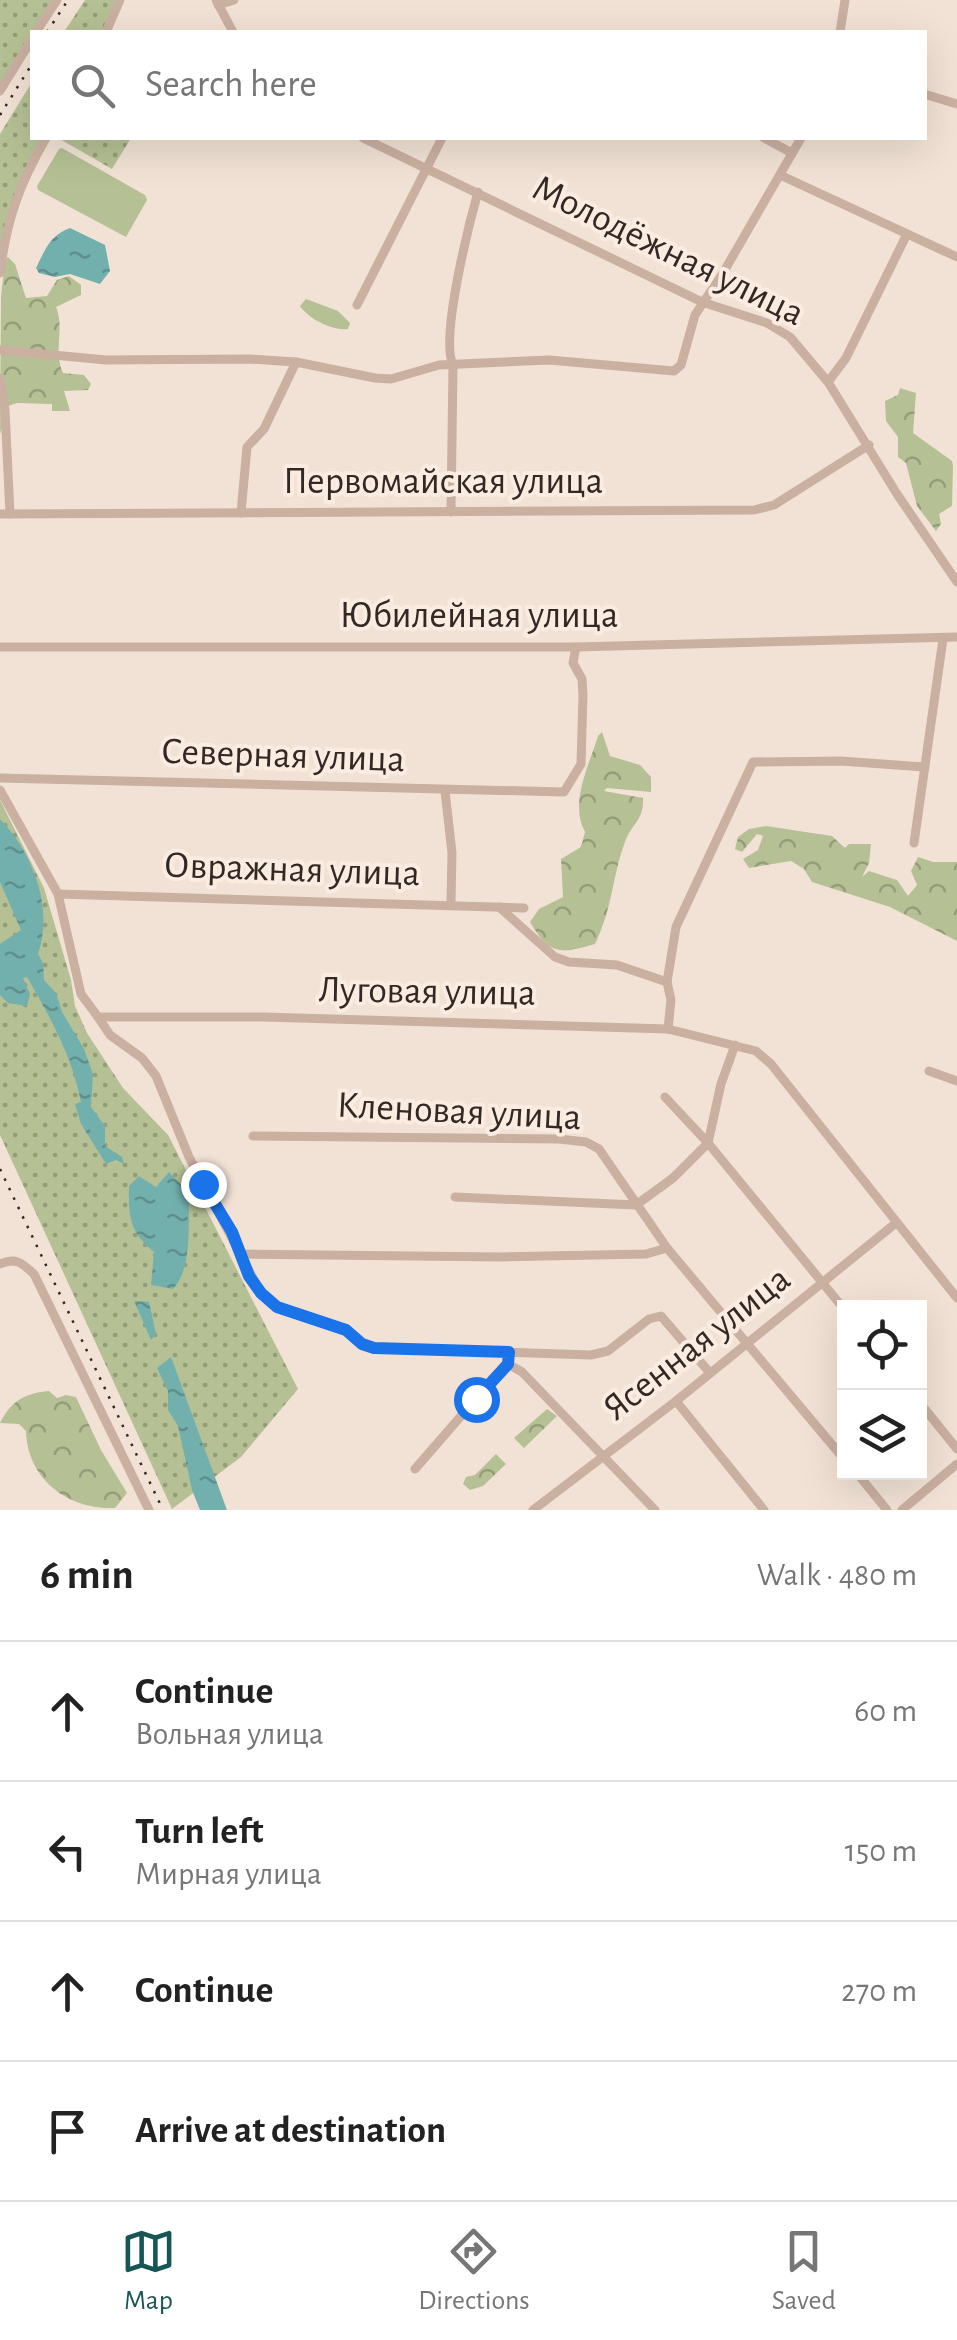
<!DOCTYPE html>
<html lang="en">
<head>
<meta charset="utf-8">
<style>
	:root { --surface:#fff; --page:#f6f6f6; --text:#222; --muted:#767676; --line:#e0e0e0; --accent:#185656 }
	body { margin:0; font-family:"Alegreya Sans",sans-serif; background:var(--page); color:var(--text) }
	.controls { position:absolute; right:30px; bottom:30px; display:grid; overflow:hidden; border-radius:0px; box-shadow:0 10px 40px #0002 }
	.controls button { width:90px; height:90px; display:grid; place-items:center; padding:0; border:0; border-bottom:2px solid var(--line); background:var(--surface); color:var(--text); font:50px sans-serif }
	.stop { position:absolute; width:30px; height:30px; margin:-22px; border:8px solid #1a73e8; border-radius:50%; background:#fff }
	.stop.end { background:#1a73e8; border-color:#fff; box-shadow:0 2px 10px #0008 }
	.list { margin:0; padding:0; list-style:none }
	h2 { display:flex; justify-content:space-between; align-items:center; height:130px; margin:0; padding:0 40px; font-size:42px }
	h2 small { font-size:32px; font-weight:400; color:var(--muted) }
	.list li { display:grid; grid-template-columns:65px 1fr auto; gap:30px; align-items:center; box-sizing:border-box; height:140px; padding:0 40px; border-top:2px solid var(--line) }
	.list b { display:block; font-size:38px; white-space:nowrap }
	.list p { margin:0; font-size:32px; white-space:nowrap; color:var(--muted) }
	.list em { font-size:32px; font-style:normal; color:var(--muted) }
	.icon { flex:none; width:55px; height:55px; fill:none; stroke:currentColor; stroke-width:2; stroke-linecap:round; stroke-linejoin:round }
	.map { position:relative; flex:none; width:957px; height:1510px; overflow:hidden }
	.search { position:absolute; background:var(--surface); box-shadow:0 10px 40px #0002; left:30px; right:30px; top:30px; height:110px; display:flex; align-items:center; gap:25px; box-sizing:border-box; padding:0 35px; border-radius:0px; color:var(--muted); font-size:38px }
	.sheet { height:690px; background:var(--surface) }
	nav { display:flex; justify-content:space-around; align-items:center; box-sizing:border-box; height:140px; border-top:2px solid var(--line); background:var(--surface); font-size:28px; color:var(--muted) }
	nav a { display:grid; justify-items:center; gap:5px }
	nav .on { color:var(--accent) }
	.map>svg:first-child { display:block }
	.grass { fill:url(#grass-dots) }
	.forest { fill:url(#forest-crowns) }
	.park { fill:#b5c194 }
	.water { fill:url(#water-ripples) }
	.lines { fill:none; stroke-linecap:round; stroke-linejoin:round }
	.minor { stroke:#cab0a1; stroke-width:9 }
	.rail { stroke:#332824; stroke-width:2.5; stroke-dasharray:2.5 8; stroke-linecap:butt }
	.route { stroke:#1a73e8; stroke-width:12 }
	.labels { text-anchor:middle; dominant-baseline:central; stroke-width:8; stroke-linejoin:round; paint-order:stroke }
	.street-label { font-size:38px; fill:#332824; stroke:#faece1 }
</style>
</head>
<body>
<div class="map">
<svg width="957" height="1510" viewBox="0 0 957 1510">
	<defs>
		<pattern id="grass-dots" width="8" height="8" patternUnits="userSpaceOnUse" patternTransform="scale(2.5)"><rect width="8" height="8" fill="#b5c194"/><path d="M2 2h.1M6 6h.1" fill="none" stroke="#949d79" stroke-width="1.8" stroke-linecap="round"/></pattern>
		<pattern id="forest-crowns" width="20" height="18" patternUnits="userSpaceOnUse" patternTransform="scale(2.5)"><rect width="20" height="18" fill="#b5c194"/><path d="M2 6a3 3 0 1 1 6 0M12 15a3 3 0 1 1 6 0" fill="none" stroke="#949d79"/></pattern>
		<pattern id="water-ripples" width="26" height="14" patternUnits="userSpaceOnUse" patternTransform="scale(2.5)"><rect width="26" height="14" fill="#72b0ae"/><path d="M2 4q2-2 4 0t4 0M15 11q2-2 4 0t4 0" fill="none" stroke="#5e8f8d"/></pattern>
	</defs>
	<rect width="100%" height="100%" fill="#f2e2d5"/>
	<g class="grass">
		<polygon points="0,0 60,0 32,32 32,44 0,95"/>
		<polygon points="85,0 121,0 106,32 64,32"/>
		<polygon points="32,82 32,138 46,138 15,195 0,273 0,134"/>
		<polygon points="58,138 131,138 112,169"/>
		<polygon points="0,800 44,888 71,980 75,1006 87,1033 123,1088 168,1135 298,1389 241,1457 172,1509 0,1135"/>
	</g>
	<g class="forest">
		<path d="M 8,257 L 15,264 L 26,298 L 47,296 L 57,280 L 69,276 L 81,285 L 81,295 L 56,307 C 65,328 53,351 63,373 L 84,375 L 91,384 L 88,390 L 64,391 L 70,411 L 52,411 L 52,404 L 17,403 L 8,406 L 0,434 L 1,297 L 5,260 Z"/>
		<polygon points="900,388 916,393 913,433 952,461 953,466 952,506 939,514 941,524 936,531 917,506 906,463 898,457 898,437 886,421 885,401 898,395"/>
		<path d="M 602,732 L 610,756 L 640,765 L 651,777 L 651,792 L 607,788 L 604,791 L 643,798 C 644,821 632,822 625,842 C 612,877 613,907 595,944 C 561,954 550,956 530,922 L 539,909 L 563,897 L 561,859 L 581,847 L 585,832 C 569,803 589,766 598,736 Z"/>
		<polygon points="766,826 832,836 845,848 849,844 871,844 869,863 862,877 869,871 897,880 908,896 917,885 911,871 918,857 933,862 957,862 957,941 890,907 812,882 804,869 791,861 749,868 743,859 758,850 763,836 757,834 742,852 735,849 738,837 749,829"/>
		<path d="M 49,1391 L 57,1398 L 66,1395 L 76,1397 L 101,1450 L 127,1493 L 115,1508 C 67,1510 27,1478 26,1431 L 19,1424 L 0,1423 C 11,1401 25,1393 49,1391 Z"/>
		<polygon points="547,1409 557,1416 524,1448 514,1438"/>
		<polygon points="496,1454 506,1464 483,1486 470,1490 463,1484 466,1477 475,1475"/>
	</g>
	<g class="park">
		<polygon points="62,148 145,195 147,200 126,237 38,190 37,186 59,149"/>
		<path d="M 306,299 L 338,311 L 350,323 L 348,329 C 332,331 309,319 300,306 Z"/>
	</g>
	<g class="water">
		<path d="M 70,228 L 105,245 L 110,271 L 100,284 L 70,274 L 55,277 L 39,273 L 36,268 C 45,250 50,235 70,228 Z"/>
		<path d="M 0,819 C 33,853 54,908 38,954 L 43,963 L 44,980 L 56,993 L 62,1012 L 84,1049 L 93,1074 L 91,1107 L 105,1126 L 105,1146 L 122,1157 L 124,1164 L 116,1160 L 106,1164 L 81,1124 L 75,1104 L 81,1102 C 72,1056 50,1017 27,977 L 23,978 L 30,994 L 27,1006 L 8,1003 L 0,995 L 0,944 L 21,930 L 0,882 Z"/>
		<path d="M 169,1172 L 189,1193 C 188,1221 193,1268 173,1289 L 151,1285 L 154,1252 C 130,1233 128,1216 129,1186 L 139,1176 L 156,1187 Z"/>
		<polygon points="134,1301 149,1302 156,1334 151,1340"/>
		<polygon points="171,1357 227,1510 200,1510 192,1490 178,1426 168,1410 168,1391 157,1368"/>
	</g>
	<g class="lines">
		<g class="minor">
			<polyline points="216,0 233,32"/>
			<polyline points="218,5 234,0"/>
			<polyline points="36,32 57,0"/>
			<polyline points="106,32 120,0"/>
			<polyline points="840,32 845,0"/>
			<polyline points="0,91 32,39"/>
			<polyline points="924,94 957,104"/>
			<polyline points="363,138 702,302 767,323 790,337 828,382 897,494 957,582"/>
			<polyline points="764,138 792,153"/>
			<polyline points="780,175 957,257"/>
			<path d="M 0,273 C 7,219 19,185 46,138"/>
			<polyline points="357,305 442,138"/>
			<polyline points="0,350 106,360 249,359 296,362 375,378 391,379 439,365 549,360 674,371 681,365 695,315 723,273 801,138"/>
			<polyline points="0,378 5,410 10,514"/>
			<polyline points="828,382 846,358 907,234"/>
			<path d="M 451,512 L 453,365 C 440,338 469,224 478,192"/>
			<polyline points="241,513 247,447 264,429 296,362"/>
			<polyline points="0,514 754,510 774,505 869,445"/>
			<polyline points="0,647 576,647 957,637"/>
			<polyline points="0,778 564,792 581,764 583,695 582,679 573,663 576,647"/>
			<polyline points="0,790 58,894 81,994 98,1017 264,1017 668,1029 756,1051 771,1064 957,1298"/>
			<polyline points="445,791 452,853 451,903"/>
			<polyline points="914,843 943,639"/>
			<polyline points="58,894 524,908"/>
			<polyline points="499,907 555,957 569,962 617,965 667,982"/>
			<polyline points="98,1017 110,1035 142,1058 156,1076 189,1157 261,1293 277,1307 345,1330 362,1344 374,1348 591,1355 608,1351 649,1319 661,1316 710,1373"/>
			<polyline points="668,1029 671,1000 667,982 676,927 753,762 841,761 924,767"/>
			<polyline points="929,1071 957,1081"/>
			<polyline points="665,1097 708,1143 844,1309"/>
			<polyline points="253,1136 559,1139 586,1142 599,1149 667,1248 844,1459"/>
			<polyline points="455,1197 636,1205 673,1178 708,1143 721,1084 735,1045"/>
			<polyline points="241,1254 501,1257 646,1254 667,1248"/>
			<path d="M 0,1264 C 16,1257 22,1263 34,1274 L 149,1510"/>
			<polyline points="508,1364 522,1372 655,1510"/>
			<polyline points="676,1401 764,1510"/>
			<polyline points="920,1403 957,1449"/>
			<polyline points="415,1469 508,1362"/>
			<polyline points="856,1472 887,1510"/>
			<polyline points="533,1510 676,1401 896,1223"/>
			<polyline points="902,1510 957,1464"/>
		</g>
		<g class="rail">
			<polyline points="47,32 68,0"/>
			<polyline points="0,115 32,64"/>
			<polyline points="0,1169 163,1510"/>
		</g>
	</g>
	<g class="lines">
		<polyline class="route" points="203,1184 232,1232 249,1276 261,1293 277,1307 346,1330 362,1344 374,1348 509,1352 508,1364 476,1399"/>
	</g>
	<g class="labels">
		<g class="street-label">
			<text transform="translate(668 251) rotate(26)">Молодёжная улица</text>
			<text x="443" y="482">Первомайская улица</text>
			<text x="479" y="616">Юбилейная улица</text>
			<text transform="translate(283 756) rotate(2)">Северная улица</text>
			<text transform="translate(292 870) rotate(2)">Овражная улица</text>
			<text transform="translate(427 992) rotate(1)">Луговая улица</text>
			<text transform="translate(459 1112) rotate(3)">Кленовая улица</text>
			<text transform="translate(697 1344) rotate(-38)">Ясенная улица</text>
		</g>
	</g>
</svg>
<div class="controls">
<button><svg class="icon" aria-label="locate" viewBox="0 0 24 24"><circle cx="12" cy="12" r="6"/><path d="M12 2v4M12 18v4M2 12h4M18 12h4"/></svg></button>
<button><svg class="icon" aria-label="layers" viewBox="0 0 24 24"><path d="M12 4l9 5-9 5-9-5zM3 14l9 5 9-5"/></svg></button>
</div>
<div class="stop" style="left:476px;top:1399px"></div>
<div class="stop end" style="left:203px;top:1184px"></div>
<div class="search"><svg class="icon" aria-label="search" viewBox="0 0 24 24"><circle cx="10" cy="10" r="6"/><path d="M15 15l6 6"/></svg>Search here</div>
</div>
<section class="sheet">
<h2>6 min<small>Walk · 480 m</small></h2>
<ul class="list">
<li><svg class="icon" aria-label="ahead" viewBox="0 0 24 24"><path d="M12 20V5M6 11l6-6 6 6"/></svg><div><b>Continue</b><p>Вольная улица</p></div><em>60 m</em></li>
<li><svg class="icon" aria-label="left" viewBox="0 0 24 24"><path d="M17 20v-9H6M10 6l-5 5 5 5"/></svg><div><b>Turn left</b><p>Мирная улица</p></div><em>150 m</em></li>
<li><svg class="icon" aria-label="ahead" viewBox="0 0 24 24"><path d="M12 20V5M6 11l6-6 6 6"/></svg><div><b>Continue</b></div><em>270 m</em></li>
<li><svg class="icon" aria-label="arrive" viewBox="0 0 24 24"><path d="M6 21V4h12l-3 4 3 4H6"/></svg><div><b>Arrive at destination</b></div></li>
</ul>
</section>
<nav>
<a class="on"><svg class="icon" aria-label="map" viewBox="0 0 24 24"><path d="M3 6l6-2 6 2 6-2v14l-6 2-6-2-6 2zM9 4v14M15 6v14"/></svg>Map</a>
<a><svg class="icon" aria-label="directions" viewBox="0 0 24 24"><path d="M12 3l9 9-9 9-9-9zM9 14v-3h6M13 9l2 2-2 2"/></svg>Directions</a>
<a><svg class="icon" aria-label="saved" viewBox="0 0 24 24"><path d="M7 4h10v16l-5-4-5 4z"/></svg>Saved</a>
</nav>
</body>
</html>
